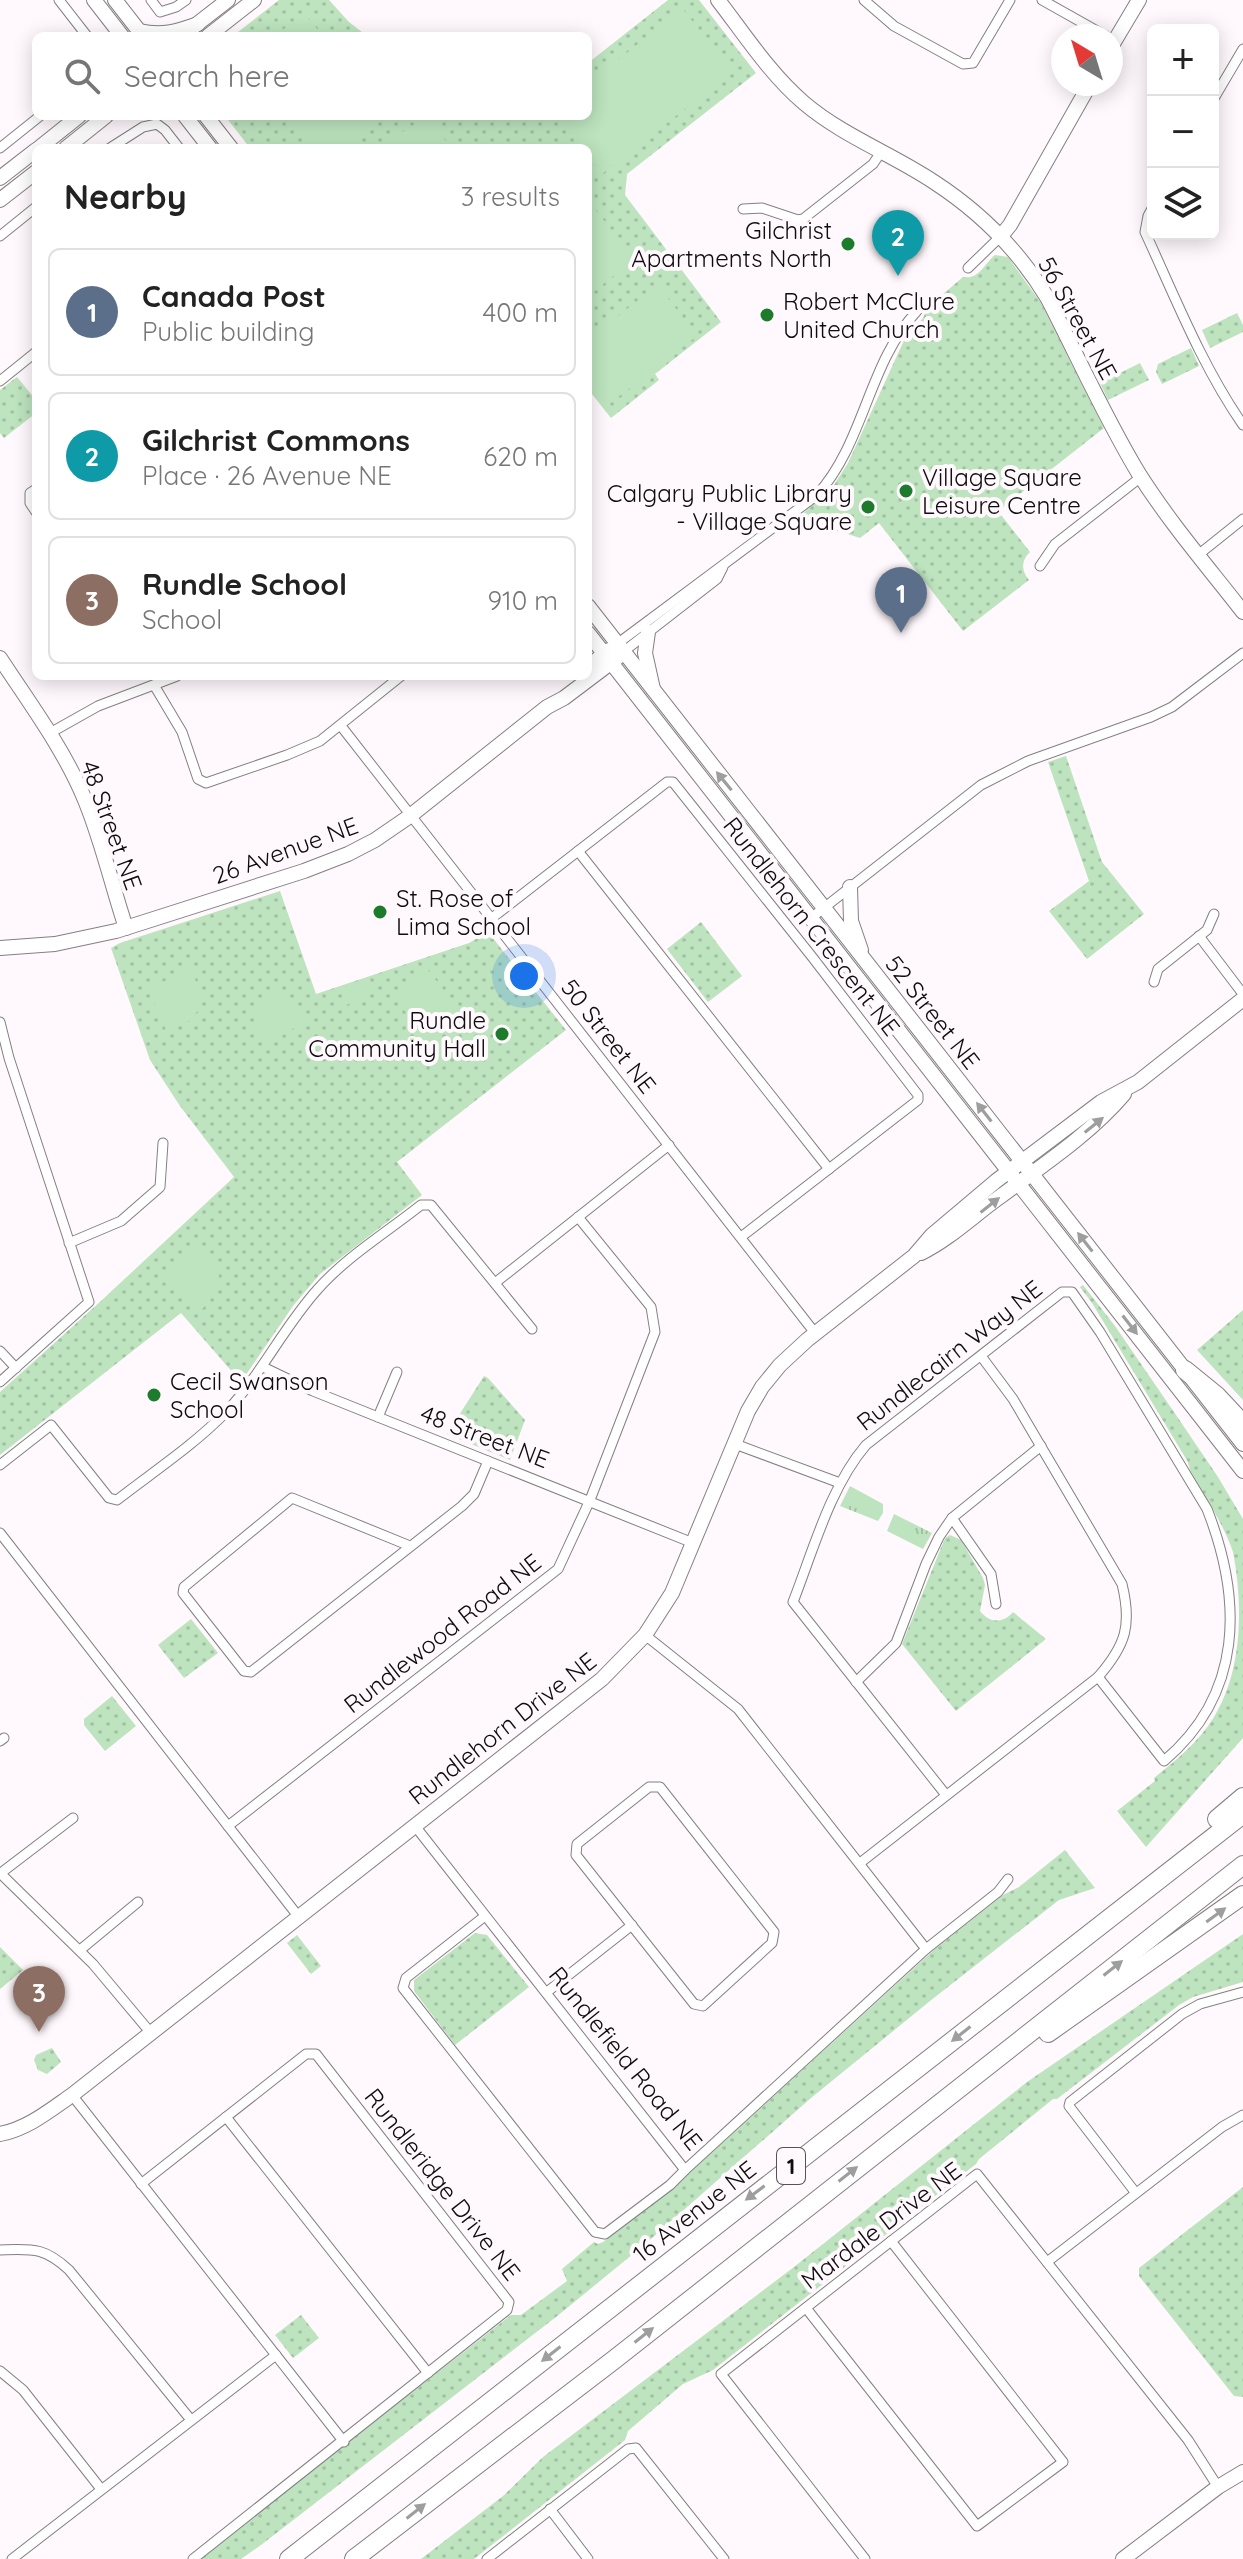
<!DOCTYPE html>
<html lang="en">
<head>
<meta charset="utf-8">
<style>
	:root { --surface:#fff; --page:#f2f2f2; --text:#222; --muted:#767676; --line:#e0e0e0; --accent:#db2777 }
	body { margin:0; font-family:Quicksand,sans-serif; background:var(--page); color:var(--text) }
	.controls { position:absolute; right:24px; top:24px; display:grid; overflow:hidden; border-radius:12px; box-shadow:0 4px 20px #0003 }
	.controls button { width:72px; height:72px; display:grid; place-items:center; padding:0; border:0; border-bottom:2px solid var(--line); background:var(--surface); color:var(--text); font:40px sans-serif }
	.compass { position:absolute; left:1051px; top:24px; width:72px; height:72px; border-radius:50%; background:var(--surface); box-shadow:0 4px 20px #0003; rotate:322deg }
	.you { position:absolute; left:524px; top:976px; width:28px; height:28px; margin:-20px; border:6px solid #fff; border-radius:50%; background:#1a73e8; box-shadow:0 0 0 12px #1a73e833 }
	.badge { display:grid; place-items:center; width:52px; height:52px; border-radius:50%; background:var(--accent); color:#fff; font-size:26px; font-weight:700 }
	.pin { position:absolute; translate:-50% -66px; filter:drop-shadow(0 2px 4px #0008) }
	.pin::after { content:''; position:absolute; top:42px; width:28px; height:24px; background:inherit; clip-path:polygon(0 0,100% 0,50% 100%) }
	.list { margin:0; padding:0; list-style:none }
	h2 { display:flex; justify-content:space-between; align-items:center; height:104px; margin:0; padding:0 32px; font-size:34px }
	h2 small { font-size:26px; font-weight:400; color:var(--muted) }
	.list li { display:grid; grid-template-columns:52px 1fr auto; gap:24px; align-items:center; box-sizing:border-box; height:128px; margin:0 16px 16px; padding:0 16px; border:2px solid var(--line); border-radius:12px }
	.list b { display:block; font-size:30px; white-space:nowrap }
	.list p { margin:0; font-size:26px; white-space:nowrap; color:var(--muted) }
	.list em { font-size:26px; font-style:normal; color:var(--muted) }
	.icon { flex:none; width:44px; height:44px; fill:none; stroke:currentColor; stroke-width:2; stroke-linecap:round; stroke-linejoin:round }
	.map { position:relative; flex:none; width:1243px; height:2559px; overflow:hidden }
	.search { position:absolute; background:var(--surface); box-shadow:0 4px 20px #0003; left:32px; top:32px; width:560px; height:88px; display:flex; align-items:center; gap:20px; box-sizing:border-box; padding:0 28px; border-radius:12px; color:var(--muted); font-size:30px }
	.panel { position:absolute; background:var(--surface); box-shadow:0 4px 20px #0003; left:32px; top:144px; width:560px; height:536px; border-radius:12px }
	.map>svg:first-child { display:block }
	.grass { fill:url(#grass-tufts) }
	.park { fill:url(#park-dots) }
	.garden { fill:#bde4be }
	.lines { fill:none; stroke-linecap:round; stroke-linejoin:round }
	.street-casing { stroke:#857f83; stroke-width:11 }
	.secondary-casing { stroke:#857f83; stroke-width:16 }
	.highway-casing { stroke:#857f83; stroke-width:20 }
	.street { stroke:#fff; stroke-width:9 }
	.secondary { stroke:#fff; stroke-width:14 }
	.highway { stroke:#fff; stroke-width:18 }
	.oneway { fill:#9f9e9e }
	.poi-dot { fill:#1d7b2c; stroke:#fff8fc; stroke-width:3 }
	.labels { text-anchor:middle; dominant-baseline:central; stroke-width:8; stroke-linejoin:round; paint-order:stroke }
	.shield { fill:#fff8fc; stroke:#565355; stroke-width:2 }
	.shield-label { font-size:22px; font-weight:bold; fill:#0e0c0d }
	.poi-label { font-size:24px; fill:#0e0c0d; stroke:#fff8fc; text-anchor:start }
	.street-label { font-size:24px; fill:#0e0c0d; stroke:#fff8fc }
</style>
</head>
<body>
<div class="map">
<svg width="1243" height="2559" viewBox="0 0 1243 2559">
	<defs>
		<pattern id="grass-tufts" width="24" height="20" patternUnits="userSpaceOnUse" patternTransform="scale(2)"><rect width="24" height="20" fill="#bde4be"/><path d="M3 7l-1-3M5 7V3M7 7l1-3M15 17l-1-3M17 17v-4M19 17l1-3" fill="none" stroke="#a1c2a2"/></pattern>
		<pattern id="park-dots" width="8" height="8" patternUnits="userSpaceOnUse" patternTransform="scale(2)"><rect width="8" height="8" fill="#bde4be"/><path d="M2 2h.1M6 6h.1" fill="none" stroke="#a1c2a2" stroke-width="1.8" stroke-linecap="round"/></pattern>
	</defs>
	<rect width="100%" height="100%" fill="#fff8fc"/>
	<g class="grass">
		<polygon points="850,1486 883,1504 883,1513 878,1521 840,1506"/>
		<polygon points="894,1514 932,1533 923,1549 887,1531"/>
	</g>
	<g class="park">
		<polygon points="279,0 329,0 349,22 367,36 233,36"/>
		<polygon points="668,0 699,0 756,73 627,174 625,195 721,322 655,374 659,380 611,418 588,389 588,148 250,148 225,116 588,116 588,63"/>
		<path d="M 995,255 L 1008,257 L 1041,303 L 1104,428 L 998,511 L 1030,552 C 1021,560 1021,571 1029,580 L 963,631 L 879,523 L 860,538 L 798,518 L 834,485 L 848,463 L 906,336 L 923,318 L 928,307 L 963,277 C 979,280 984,264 995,255 Z"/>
		<polygon points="1237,313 1243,325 1243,332 1210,348 1202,330"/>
		<polygon points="1191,348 1199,366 1162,384 1156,372 1158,364"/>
		<polygon points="1140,363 1149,380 1108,400 1100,383"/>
		<polygon points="17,377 36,400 36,413 4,438 0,433 0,390"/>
		<polygon points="1066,756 1102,862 1144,914 1087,959 1049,911 1089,881 1048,762"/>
		<polygon points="280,891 316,994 469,943 488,932 566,1030 397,1162 422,1195 320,1274 293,1306 241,1382 181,1313 0,1455 0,1392 102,1300 234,1177 180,1106 150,1060 111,948 120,943"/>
		<polygon points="701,922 742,976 708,1002 667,949"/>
		<path d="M 1083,1285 L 1115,1326 L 1176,1415 L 1218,1477 L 1243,1519 L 1243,1738 L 1146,1847 L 1117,1811 L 1155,1781 L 1154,1778 C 1176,1760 1199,1742 1214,1717 C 1243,1670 1243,1604 1233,1552 C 1223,1523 1205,1497 1190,1470 L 1188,1462 L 1092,1303 L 1080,1287 Z"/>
		<polygon points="1243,1310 1243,1400 1197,1350"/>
		<polygon points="484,1376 488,1378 525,1420 510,1460 447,1434"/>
		<path d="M 950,1535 L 961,1540 L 983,1578 L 985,1585 L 980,1611 C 989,1623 1003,1624 1013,1612 L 1046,1639 L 956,1711 L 902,1644 L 945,1538 Z"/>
		<polygon points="191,1619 218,1653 184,1678 158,1645"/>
		<polygon points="112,1696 136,1726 105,1751 84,1725 84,1719"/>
		<polygon points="1065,1850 1095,1888 1059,1900 930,2001 811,2098 644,2245 556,2317 261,2545 241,2559 199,2559 511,2315 521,2315 567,2281 562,2269 594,2242 598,2244 603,2242 673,2188 936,1948 1003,1895 1019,1887"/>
		<polygon points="475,1933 487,1935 529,1987 455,2045 414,1991 414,1980"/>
		<polygon points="1243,1934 1243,1982 1193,1997 1179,2005 1057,2099 1053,2099 979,2159 976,2164 713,2370 683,2384 628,2431 625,2440 474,2559 421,2559 503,2496 543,2457 794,2267 1027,2082"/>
		<polygon points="297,1935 321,1966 311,1974 287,1943"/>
		<polygon points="0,1947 23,1970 0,1989"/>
		<polygon points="52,2048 61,2062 47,2074 38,2070 34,2060 36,2055"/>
		<polygon points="1243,2187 1243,2397 1234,2396 1139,2276 1139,2268"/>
		<polygon points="301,2315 319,2338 293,2358 275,2335"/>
	</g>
	<g class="garden">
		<polygon points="683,9 732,72 602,174 588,156 588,148 582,148 557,116 588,116 588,83"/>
		<polygon points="304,13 323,36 275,36"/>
		<polygon points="284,116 385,116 345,148 309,148"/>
		<polygon points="429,116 439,128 449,148 375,148"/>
		<polygon points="588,200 631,255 630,263 588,296"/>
		<polygon points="658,285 697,336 604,408 588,387 588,339"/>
		<polygon points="189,968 199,987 202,1005 191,1020 167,1032 148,990"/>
		<polygon points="427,969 462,1013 428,1040 393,996"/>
		<polygon points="364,980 370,997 346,1005 340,988"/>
		<path d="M 278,984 L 305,1021 L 266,1046 C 248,1018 250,1004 278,984 Z"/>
		<path d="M 195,1248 C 225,1274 228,1282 200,1311 L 164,1282 Z"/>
	</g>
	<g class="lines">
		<defs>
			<g id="street">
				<polyline points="59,0 87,36"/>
				<polyline points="151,0 160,12 176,7 186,0"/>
				<polyline points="864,0 894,26 963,64 973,63 1010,0"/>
				<polyline points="1042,0 1106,36"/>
				<polyline points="1213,100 1243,49"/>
				<polyline points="0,148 40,116"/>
				<polyline points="110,148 143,127 157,124 165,130 179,148"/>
				<path d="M 1153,207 L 1148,216 L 1145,232 C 1175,297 1202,366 1243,425"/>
				<polyline points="743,209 762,208 798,220 803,219 873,164 881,152"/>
				<polyline points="0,236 36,207"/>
				<polyline points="968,268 1001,236"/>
				<polyline points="0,381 36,352"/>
				<polyline points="36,489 30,493 30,503 36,512"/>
				<polyline points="1198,555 1243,519"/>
				<polyline points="1040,566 1055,544 1141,477"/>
				<path d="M 617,644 L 817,495 C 865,442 868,363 917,311"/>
				<polyline points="623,652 717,579 723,567"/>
				<polyline points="154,685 182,732 198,779 206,783 287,755 320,741 401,676"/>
				<polyline points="341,726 815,1333"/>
				<polyline points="50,733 98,706 177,676"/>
				<polyline points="578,851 829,1169"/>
				<polyline points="492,918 667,782 673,782 813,958 918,1095 918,1100 741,1237"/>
				<polyline points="811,918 981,785 1028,761 1151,717 1172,707 1243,653"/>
				<polyline points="1199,936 1243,994"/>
				<polyline points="1154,982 1158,969 1207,930 1214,914"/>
				<polyline points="0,1022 9,1058 89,1302 0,1382"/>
				<polyline points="69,1243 121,1221 160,1187 163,1143"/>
				<polyline points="495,1283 669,1145"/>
				<polyline points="0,1351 16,1368"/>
				<polyline points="263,1367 313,1391 693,1543"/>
				<polyline points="378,1417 397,1372"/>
				<polyline points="735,1444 840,1483"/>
				<path d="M 0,1465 L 51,1425 L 109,1498 L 117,1500 C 153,1472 194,1445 226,1412 C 261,1375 283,1328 317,1290 C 346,1257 387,1232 421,1205 L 431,1205 L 532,1329"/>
				<polyline points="952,1518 991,1574 996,1604"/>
				<polyline points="0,1533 298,1916"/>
				<polyline points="410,1546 292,1498 184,1587 183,1593 244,1671 251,1672 462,1506 474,1494 488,1461"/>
				<polyline points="645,1635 738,1709 926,1949"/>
				<polyline points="856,1682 896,1643 926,1564 939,1537 952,1518 1041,1446"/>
				<polyline points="0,1741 4,1738"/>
				<polygon points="649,1787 660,1787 774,1932 772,1943 703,2006 694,2004 576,1855 577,1844"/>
				<path d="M 946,1795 L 793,1602 C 813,1551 830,1487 866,1445 L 1062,1292 L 1072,1292 L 1100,1332 L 1207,1509 C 1243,1601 1243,1694 1164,1761 L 1098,1677"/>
				<polyline points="228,1826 558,1569 590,1500 655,1332 651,1307 578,1217"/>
				<polyline points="415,1826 685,2170 926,1949 998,1892 1008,1879"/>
				<path d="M 860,1863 L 1098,1677 C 1126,1645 1132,1625 1122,1584 L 1013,1399 L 981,1356"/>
				<polyline points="0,1873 93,1964 150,2032"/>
				<polyline points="1,1873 73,1818"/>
				<polyline points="485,1916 406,1978 403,1988 595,2232 605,2234 670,2185 685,2170"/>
				<polyline points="80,1950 138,1902"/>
				<polyline points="547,1992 632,1925"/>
				<polyline points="72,2095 344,2442"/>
				<polyline points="226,2117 428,2373"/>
				<polyline points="141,2184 306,2054 316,2054 509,2302 507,2310 193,2559"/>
				<polyline points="1135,2192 1069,2106 1070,2102 1182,2014 1200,2004 1243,1992"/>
				<path d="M 0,2250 C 33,2249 44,2247 69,2270 L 191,2420"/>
				<polyline points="1047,2262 1222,2127 1243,2115"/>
				<polyline points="806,2308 977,2526 1063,2462 891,2241"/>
				<polyline points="0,2371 23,2390 101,2489"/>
				<polyline points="550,2509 588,2559"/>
				<polyline points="12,2559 276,2355"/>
				<polyline points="487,2559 628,2449 636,2448 724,2559"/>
				<polyline points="865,2559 721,2374 977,2174 1188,2440 1218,2487"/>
			</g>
			<g id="secondary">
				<polyline points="94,0 122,36"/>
				<polyline points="115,0 143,36"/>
				<path d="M 718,0 C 745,35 770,74 804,103 C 843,136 892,154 934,182 C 980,212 1020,252 1048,299 C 1078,357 1105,418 1139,474 C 1170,523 1208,567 1243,612"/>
				<polyline points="192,28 228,0"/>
				<path d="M 139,31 C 162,36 176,32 198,24"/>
				<polyline points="208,36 254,0"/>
				<polyline points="1111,47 1139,0"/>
				<polyline points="185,116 210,148"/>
				<polyline points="206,116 231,148"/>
				<polyline points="39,148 79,116"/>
				<polyline points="66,148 106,116"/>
				<polyline points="0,178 36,150"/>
				<polyline points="0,200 36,172"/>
				<polyline points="1001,236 1010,225 1090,84"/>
				<polyline points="588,606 1243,1444"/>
				<polyline points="648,632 645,653 653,689"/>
				<polyline points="588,633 1243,1471"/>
				<path d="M 0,658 C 30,704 64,749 85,800 C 102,841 112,886 126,928"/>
				<polyline points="588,667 609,650"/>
				<polyline points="850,887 851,921 861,950"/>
				<polyline points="0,948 55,944 116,931 304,871 348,854 375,840 410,816 547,707 564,698 617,658"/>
				<path d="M 921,1253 C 951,1238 974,1215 1001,1196 C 1043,1165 1090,1134 1124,1094"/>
				<path d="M 0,2134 C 27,2129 49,2111 72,2095 L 602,1679 L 645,1635 L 672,1593 L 748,1411 L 762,1387 L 780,1365 L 807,1340 L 914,1256 L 932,1235 L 996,1181 L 1101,1102 L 1138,1082 L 1243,999"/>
				<polyline points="1123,2559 1218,2487 1243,2472"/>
			</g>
			<g id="highway">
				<polyline points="1185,1370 1217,1396 1243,1424"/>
				<polyline points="1217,1819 1243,1797"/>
				<polyline points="1048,2033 1243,1895"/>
				<polyline points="289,2559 1243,1814"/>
				<polyline points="354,2559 615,2359 1243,1865"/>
			</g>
		</defs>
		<use href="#street" class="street-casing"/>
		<use href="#secondary" class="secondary-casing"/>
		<use href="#highway" class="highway-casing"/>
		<use href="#street" class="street"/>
		<use href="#secondary" class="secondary"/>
		<use href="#highway" class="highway"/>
	</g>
	<defs><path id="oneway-solid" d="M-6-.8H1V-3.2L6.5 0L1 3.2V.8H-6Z" transform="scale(2)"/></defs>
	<g class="oneway">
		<use href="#oneway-solid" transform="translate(724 781) rotate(-129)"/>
		<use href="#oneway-solid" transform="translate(984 1112) rotate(-128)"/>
		<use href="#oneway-solid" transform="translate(1094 1125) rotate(-39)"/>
		<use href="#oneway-solid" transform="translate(990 1205) rotate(-38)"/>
		<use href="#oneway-solid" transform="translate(1085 1242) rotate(-128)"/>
		<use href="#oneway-solid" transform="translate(1130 1325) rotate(52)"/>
		<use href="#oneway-solid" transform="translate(1216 1915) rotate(-36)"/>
		<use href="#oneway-solid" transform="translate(1113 1968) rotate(-38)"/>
		<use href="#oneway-solid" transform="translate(961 2034) rotate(142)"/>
		<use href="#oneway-solid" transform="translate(848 2174) rotate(-38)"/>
		<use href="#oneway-solid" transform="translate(755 2193) rotate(143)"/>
		<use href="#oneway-solid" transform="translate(644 2335) rotate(-38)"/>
		<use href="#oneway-solid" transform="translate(551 2354) rotate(142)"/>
		<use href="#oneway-solid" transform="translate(416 2511) rotate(-38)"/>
	</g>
	<g class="poi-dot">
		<circle cx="848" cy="244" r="8"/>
		<circle cx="767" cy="315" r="8"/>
		<circle cx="906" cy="491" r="8"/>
		<circle cx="868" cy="507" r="8"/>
		<circle cx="380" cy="912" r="8"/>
		<circle cx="502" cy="1034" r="8"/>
		<circle cx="154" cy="1395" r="8"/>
	</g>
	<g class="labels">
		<rect class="shield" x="777" y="2148" width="28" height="36" rx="6"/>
		<g class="shield-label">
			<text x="791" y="2166">1</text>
		</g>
		<g class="poi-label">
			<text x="832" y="230" text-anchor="end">Gilchrist<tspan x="832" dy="28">Apartments North</tspan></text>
			<text x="783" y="301">Robert McClure<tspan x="783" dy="28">United Church</tspan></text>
			<text x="922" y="477">Village Square<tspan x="922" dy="28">Leisure Centre</tspan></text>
			<text x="852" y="493" text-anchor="end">Calgary Public Library<tspan x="852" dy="28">- Village Square</tspan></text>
			<text x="396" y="898">St. Rose of<tspan x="396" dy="28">Lima School</tspan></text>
			<text x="486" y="1020" text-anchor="end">Rundle<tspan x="486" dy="28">Community Hall</tspan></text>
			<text x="170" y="1381">Cecil Swanson<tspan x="170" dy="28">School</tspan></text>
		</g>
		<g class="street-label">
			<text transform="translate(1078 318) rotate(61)">56 Street NE</text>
			<text transform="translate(112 825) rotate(70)">48 Street NE</text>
			<text transform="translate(285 850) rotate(-20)">26 Avenue NE</text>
			<text transform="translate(812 926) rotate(52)">Rundlehorn Crescent NE</text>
			<text transform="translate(933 1012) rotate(52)">52 Street NE</text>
			<text transform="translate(609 1036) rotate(52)">50 Street NE</text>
			<text transform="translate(949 1355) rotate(-38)">Rundlecairn Way NE</text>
			<text transform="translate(485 1436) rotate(21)">48 Street NE</text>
			<text transform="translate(442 1633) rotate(-38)">Rundlewood Road NE</text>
			<text transform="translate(502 1728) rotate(-38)">Rundlehorn Drive NE</text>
			<text transform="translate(626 2058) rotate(51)">Rundlefield Road NE</text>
			<text transform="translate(443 2184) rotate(52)">Rundleridge Drive NE</text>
			<text transform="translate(694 2211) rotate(-38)">16 Avenue NE</text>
			<text transform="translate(881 2225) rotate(-37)">Mardale Drive NE</text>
		</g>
	</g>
</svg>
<div class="controls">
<button>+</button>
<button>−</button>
<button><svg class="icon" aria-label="layers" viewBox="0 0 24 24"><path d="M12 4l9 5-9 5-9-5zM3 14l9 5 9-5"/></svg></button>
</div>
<svg class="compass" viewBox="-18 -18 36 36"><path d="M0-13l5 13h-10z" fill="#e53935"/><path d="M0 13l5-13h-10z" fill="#767676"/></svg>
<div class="you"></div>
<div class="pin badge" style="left:901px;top:633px;background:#5c6f8a">1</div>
<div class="pin badge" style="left:898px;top:276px;background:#0f9aa8">2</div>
<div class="pin badge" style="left:39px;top:2032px;background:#8d6e63">3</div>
<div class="search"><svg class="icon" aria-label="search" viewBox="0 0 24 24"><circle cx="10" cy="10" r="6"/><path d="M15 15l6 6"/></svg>Search here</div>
<section class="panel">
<h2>Nearby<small>3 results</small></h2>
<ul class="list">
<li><span class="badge" style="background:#5c6f8a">1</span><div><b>Canada Post</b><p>Public building</p></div><em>400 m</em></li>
<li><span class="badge" style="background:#0f9aa8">2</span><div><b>Gilchrist Commons</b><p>Place · 26 Avenue NE</p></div><em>620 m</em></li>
<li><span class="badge" style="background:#8d6e63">3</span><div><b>Rundle School</b><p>School</p></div><em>910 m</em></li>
</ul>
</section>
</div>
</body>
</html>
